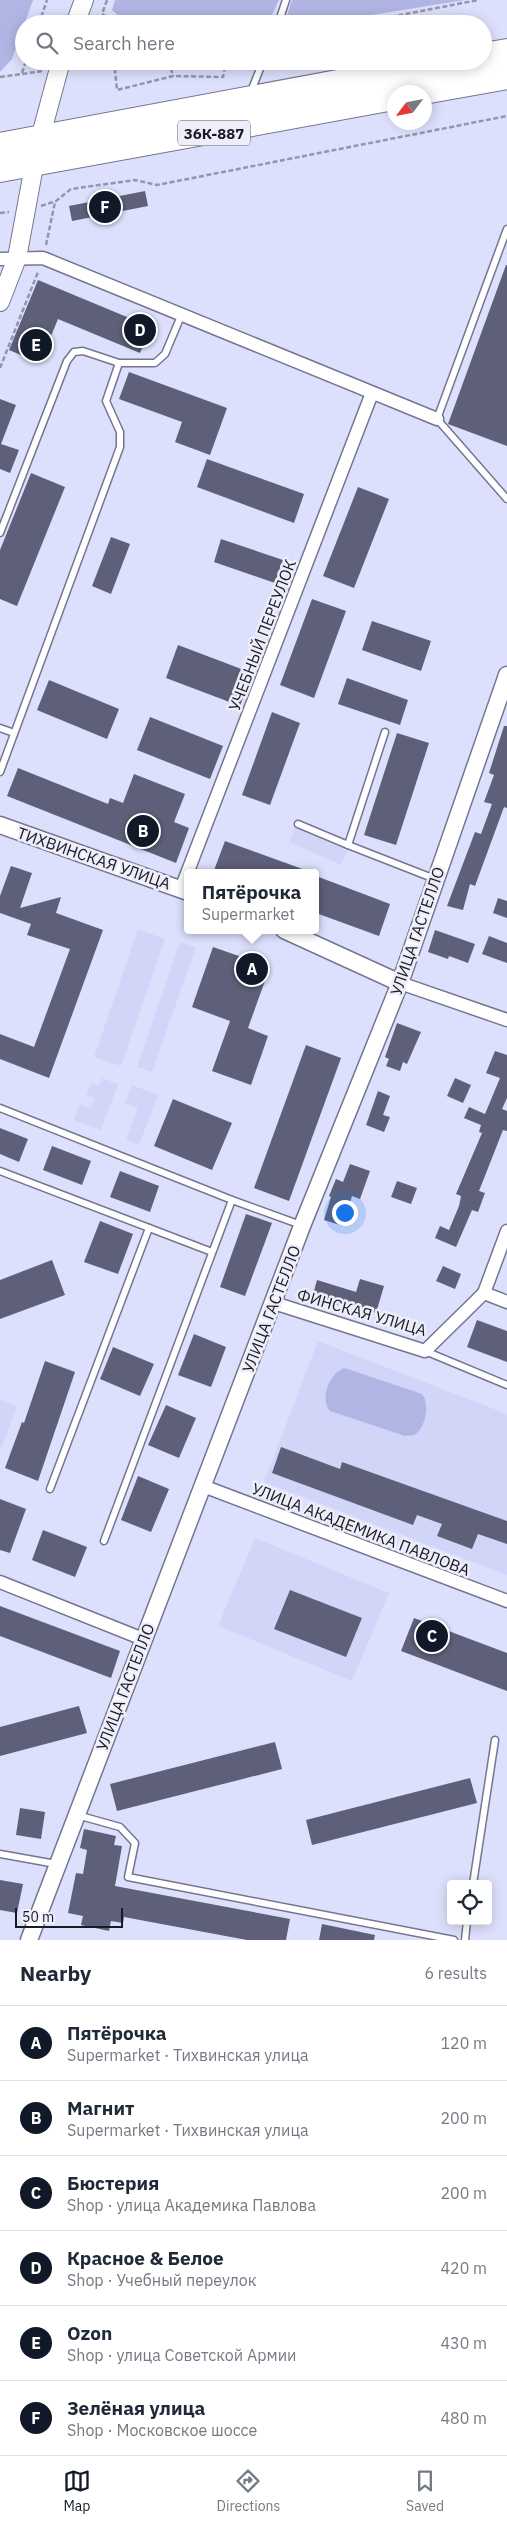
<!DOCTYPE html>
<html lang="en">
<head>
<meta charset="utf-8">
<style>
	:root { --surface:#fff; --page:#f6f6f7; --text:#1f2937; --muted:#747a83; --line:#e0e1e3; --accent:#111827 }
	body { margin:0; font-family:"IBM Plex Sans",sans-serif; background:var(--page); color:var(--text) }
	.controls { position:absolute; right:15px; bottom:15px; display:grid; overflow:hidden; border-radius:5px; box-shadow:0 2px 12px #0003 }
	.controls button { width:45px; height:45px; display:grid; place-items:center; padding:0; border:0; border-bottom:1px solid var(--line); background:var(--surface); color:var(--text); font:25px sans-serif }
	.compass { position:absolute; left:387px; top:85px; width:45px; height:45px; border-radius:50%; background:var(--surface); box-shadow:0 2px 12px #0003; rotate:238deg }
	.scale { position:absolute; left:15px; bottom:12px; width:108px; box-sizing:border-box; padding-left:5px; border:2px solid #191a24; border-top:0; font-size:14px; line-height:18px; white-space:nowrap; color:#191a24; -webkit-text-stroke:4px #edeefa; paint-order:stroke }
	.you { position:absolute; left:344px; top:1212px; width:18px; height:18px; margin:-12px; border:4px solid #fff; border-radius:50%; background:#1a73e8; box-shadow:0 0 0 8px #1a73e833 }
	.badge { display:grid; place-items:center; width:32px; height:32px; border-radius:50%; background:var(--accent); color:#fff; font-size:16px; font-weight:700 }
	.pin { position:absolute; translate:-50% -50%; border:2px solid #fff; box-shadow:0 1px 5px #0006 }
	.popup { position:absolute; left:184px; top:869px; width:135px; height:65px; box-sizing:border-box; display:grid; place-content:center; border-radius:5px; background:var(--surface); filter:drop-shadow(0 1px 4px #0005); font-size:16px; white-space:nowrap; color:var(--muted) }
	.popup b { font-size:19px; color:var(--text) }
	.popup::after { content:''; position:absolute; left:50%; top:100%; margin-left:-10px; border:10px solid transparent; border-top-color:var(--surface) }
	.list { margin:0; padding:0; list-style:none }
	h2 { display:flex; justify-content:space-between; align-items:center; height:65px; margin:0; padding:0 20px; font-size:21px }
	h2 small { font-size:16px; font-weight:400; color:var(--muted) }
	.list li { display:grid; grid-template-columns:32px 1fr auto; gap:15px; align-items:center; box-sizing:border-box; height:75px; padding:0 20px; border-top:1px solid var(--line) }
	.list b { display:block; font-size:19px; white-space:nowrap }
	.list p { margin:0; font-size:16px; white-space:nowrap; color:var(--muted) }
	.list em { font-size:16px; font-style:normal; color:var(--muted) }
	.icon { flex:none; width:28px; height:28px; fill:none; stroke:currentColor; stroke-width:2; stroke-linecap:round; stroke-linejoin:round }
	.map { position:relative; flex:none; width:507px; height:1940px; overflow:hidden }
	.search { position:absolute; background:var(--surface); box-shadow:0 2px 12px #0003; left:15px; right:15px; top:15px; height:55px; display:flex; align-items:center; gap:12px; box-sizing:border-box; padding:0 18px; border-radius:28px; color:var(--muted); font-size:19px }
	.sheet { height:515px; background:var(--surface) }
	nav { display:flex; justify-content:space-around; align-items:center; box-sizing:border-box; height:70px; border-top:1px solid var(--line); background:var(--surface); font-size:14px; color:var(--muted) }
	nav a { display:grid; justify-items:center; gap:2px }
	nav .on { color:var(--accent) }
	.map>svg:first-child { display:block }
	.built { fill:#d1d5f8 }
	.green { fill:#b1b5e4 }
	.building { fill:#5e6079 }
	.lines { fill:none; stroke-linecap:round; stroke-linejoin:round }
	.service-casing { stroke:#747690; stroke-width:9 }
	.minor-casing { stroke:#747690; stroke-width:15 }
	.tertiary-casing { stroke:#747690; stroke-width:19 }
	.secondary-casing { stroke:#747690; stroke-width:20 }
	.primary-casing { stroke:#747690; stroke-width:22 }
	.path { stroke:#9395ab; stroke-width:2.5; stroke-dasharray:5 2.5; stroke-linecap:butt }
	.service { stroke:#fff; stroke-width:6 }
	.minor { stroke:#fff; stroke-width:12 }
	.tertiary { stroke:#fff; stroke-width:16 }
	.secondary { stroke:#fff; stroke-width:18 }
	.primary { stroke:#fff; stroke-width:20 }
	.labels { text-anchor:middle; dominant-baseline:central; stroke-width:5; stroke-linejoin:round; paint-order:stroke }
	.shield { fill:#edeefa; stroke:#595a64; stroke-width:1 }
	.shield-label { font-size:15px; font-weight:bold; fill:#191a24 }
	.street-label { font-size:16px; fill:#191a24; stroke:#edeefa }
</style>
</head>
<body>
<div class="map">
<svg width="507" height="1940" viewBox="0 0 507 1940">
	<rect width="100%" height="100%" fill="#dde0fc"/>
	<g class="built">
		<polygon points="295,828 348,851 341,865 289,842"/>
		<polygon points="138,929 165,939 121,1066 94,1057"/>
		<polygon points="180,942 196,947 152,1072 137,1067"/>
		<polygon points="102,1078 118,1084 101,1130 74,1120 79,1104 91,1108 95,1098 86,1095 91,1083 99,1086"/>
		<polygon points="132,1085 158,1095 139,1145 126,1140 138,1108 125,1103"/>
		<polygon points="318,1341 507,1414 507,1575 264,1482"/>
		<polygon points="0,1400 17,1406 0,1451"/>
		<polygon points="255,1538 389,1593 352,1681 218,1626"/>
	</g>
	<g class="green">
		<polygon points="0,0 33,0 12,59 0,72"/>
		<polygon points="115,0 279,0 268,24 128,24 112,10"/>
		<polygon points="292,0 465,0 316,24 284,24"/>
		<path d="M 345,1368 L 422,1394 C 430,1403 426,1429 414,1435 C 411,1436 408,1435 405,1436 L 330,1411 C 319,1398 330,1372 345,1368 Z"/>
	</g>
	<g class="building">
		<polygon points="145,191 148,206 72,221 69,206"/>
		<polygon points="506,265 507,265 507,446 448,424"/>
		<polygon points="38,280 151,327 140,353 58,319 40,363 9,350"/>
		<polygon points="129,372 227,408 210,455 175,442 182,422 119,399"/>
		<polygon points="0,399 16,405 1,444 19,450 10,473 0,469"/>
		<polygon points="207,459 304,494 294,523 197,487"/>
		<polygon points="31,473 65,487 17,606 0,599 0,550"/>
		<polygon points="358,487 389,499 354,588 323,576"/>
		<polygon points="111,537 130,544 111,594 92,586"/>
		<polygon points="221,539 283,560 275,583 214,562"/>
		<polygon points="312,599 346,611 314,698 280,685"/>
		<polygon points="372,621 431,641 421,671 362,650"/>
		<polygon points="178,645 252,673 240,706 166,678"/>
		<polygon points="347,678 408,700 400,725 338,704"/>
		<polygon points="49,680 119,709 107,739 37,710"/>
		<polygon points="272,712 300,723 270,805 242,795"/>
		<polygon points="150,717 223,746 210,779 137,750"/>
		<polygon points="504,726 507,726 507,808 504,807 475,886 470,884 463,910 447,906 475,832 481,834 492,804 484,802 494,775 489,773"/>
		<polygon points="397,733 429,743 396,845 364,835"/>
		<polygon points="18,768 108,804 110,798 123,803 134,774 185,794 174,822 189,828 176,863 7,796"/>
		<polygon points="225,841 308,871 308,873 213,873"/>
		<polygon points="11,866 32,873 20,908 61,897 56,913 103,930 49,1078 0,1059 0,1034 34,1047 70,949 27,935 31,924 0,913 0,896"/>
		<polygon points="316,876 390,904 379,936 316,913"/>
		<polygon points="498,898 507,901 507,918 493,913"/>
		<polygon points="435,930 475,944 468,963 449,956 448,959 428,952"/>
		<polygon points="489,936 507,943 507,963 482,954"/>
		<polygon points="213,947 270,967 248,1028 268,1036 251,1085 212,1071 230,1021 192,1007"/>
		<polygon points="397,1023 421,1032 407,1064 403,1062 400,1071 386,1066 389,1059 385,1057"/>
		<polygon points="306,1045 341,1058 289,1201 254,1188"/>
		<polygon points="495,1051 507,1055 507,1098 502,1109 507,1111 507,1131 503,1130 479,1191 485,1193 478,1212 472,1210 456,1247 435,1238 440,1226 449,1230 459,1206 461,1196 456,1194 482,1133 479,1132 481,1125 464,1118 469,1107 485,1114 500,1078 486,1073"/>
		<polygon points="455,1078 471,1085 463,1103 447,1096"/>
		<polygon points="378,1091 390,1096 383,1115 390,1117 384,1132 366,1125"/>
		<polygon points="173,1099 232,1123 212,1170 154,1146"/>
		<polygon points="0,1128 28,1139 19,1162 0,1154"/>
		<polygon points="52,1146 91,1161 82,1185 43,1170"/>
		<polygon points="350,1164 370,1171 360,1199 352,1196 343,1226 324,1220 331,1197 329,1196 336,1179 343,1182"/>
		<polygon points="120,1171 159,1186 150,1212 110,1197"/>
		<polygon points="397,1181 417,1188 411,1204 391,1197"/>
		<polygon points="246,1214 272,1223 245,1296 220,1287"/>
		<polygon points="100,1221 133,1234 118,1274 84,1262"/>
		<polygon points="52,1260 65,1295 0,1319 0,1280"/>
		<polygon points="443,1266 461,1274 455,1289 436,1281"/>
		<polygon points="360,1279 384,1286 376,1313 339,1301 338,1305 312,1298 317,1280 356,1292"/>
		<polygon points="477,1320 507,1331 507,1362 467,1347"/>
		<polygon points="194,1334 226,1347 211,1387 178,1375"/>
		<polygon points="113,1347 154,1364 140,1396 100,1379"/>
		<polygon points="45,1361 75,1372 38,1481 5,1468 22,1422 24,1423"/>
		<polygon points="166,1405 196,1418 179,1458 148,1445"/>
		<polygon points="281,1447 340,1469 342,1462 507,1521 507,1544 478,1534 472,1549 437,1536 442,1524 417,1515 413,1525 272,1473"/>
		<polygon points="138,1476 169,1489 151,1532 121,1520"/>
		<polygon points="0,1499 26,1509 10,1553 0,1550"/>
		<polygon points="43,1530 87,1547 75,1577 32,1560"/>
		<polygon points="290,1590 362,1618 346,1657 274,1629"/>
		<polygon points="0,1606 120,1651 111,1678 0,1636"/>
		<polygon points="414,1618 507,1653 507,1691 401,1651"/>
		<polygon points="79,1706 87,1733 0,1756 0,1727"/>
		<polygon points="275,1742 282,1769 117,1811 110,1784"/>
		<polygon points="470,1778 477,1803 312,1845 306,1820"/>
		<polygon points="20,1808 45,1812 41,1839 16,1835"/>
		<polygon points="84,1829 116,1836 114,1845 122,1846 115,1886 290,1919 286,1940 247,1940 124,1917 123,1923 111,1921 109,1931 81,1925 83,1916 68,1913 76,1873 83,1874 87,1850 80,1848"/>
		<polygon points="0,1880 23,1884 17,1913 0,1910"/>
		<polygon points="322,1924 375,1935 374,1940 319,1940"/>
	</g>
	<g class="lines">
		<defs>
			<g id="service">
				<polyline points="278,24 286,0"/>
				<polyline points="250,94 263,61"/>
				<polyline points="507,229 437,419 507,499"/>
				<polyline points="0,533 67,361 74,352 83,351 119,363"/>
				<polyline points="0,728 14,733"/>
				<polyline points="385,732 348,845 435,879"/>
				<polyline points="0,772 120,447 120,432 106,401 119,363 155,363 165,354 181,316"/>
				<polyline points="298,824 348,845"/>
				<polyline points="0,1108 232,1200 301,1225"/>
				<polyline points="0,1171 212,1252"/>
				<polyline points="425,1351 507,1385"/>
				<polyline points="50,1489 149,1228"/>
				<polyline points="104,1541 232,1200"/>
				<polyline points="77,1815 120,1827 135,1843 128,1877 454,1940"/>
				<polyline points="0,1854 56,1864"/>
				<polyline points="473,1884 495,1740"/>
				<polyline points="465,1940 467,1921"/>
			</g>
			<g id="minor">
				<polyline points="0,259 43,258 437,419"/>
				<polyline points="181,889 372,393"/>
				<polyline points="400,983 507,1020"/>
				<polyline points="484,1293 507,1231"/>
				<polyline points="274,1303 425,1351 484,1293 507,1302"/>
				<polyline points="203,1486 507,1601"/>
				<polyline points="0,1582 143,1639"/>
			</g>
			<g id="tertiary">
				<polyline points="0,825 188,892"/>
				<polyline points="284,930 400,983"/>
				<polyline points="29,1940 302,1226 400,983 507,675"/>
			</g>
			<g id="secondary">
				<polyline points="75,24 84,0"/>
				<polyline points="41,135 61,61"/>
				<polyline points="0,302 17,258 34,166"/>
			</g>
			<g id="primary">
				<polyline points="483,53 507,49"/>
				<polyline points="424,94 507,79"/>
				<polyline points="0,143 439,61"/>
				<polyline points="0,157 507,65"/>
				<polyline points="0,172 394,100"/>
			</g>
		</defs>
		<use href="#service" class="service-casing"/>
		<use href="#minor" class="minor-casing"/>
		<use href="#tertiary" class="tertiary-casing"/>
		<use href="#secondary" class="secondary-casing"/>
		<use href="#primary" class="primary-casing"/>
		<g class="path">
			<polyline points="107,0 102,14 117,24"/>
			<polyline points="102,15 105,24"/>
			<polyline points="39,24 47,0"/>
			<polyline points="354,24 478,0"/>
			<polyline points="114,61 117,90 173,76 223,77 226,61"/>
			<polyline points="169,61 173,76"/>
			<polyline points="74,68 122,61"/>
			<polyline points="22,73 26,61"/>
			<polyline points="0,77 43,71"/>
			<polyline points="41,206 56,201 71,189 135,180 157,185 507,116"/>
			<polyline points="0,213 9,212"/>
			<polyline points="46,245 55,202"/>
			<polyline points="0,368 38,272"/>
		</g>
		<use href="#service" class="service"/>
		<use href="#minor" class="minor"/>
		<use href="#tertiary" class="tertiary"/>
		<use href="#secondary" class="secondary"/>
		<use href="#primary" class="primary"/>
	</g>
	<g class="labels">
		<rect class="shield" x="178" y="120.5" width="72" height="25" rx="4"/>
		<g class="shield-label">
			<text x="214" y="133">36К-887</text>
		</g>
		<g class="street-label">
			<text transform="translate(262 635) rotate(-69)">УЧЕБНЫЙ ПЕРЕУЛОК</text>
			<text transform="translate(94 858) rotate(19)">ТИХВИНСКАЯ УЛИЦА</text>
			<text transform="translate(417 931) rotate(-71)">УЛИЦА ГАСТЕЛЛО</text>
			<text transform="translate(271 1309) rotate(-69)">УЛИЦА ГАСТЕЛЛО</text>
			<text transform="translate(362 1312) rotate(16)">ФИНСКАЯ УЛИЦА</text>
			<text transform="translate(361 1529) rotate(21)">УЛИЦА АКАДЕМИКА ПАВЛОВА</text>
			<text transform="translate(125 1687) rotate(-69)">УЛИЦА ГАСТЕЛЛО</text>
		</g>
	</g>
</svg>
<div class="controls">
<button><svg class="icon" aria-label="locate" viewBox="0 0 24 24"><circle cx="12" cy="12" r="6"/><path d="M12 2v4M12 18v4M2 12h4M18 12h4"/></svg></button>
</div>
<svg class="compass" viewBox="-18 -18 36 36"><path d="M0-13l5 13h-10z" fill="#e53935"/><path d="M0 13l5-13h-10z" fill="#747a83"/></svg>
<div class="scale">50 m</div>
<div class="you"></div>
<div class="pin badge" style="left:252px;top:969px">A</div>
<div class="popup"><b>Пятёрочка</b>Supermarket</div>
<div class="pin badge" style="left:143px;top:831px">B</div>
<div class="pin badge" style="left:432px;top:1636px">C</div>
<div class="pin badge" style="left:140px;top:330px">D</div>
<div class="pin badge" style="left:36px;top:345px">E</div>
<div class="pin badge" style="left:105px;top:207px">F</div>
<div class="search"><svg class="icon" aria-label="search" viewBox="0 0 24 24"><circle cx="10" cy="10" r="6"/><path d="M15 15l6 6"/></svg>Search here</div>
</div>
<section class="sheet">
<h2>Nearby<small>6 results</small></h2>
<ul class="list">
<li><span class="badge">A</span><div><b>Пятёрочка</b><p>Supermarket · Тихвинская улица</p></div><em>120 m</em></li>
<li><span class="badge">B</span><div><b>Магнит</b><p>Supermarket · Тихвинская улица</p></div><em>200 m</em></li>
<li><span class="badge">C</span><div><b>Бюстерия</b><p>Shop · улица Академика Павлова</p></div><em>200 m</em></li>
<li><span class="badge">D</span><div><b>Красное &amp; Белое</b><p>Shop · Учебный переулок</p></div><em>420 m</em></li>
<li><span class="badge">E</span><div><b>Ozon</b><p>Shop · улица Советской Армии</p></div><em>430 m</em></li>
<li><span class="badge">F</span><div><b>Зелёная улица</b><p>Shop · Московское шоссе</p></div><em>480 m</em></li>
</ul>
</section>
<nav>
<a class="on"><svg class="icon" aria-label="map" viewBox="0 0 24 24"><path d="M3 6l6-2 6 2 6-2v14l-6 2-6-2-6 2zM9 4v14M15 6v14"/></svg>Map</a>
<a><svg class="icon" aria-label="directions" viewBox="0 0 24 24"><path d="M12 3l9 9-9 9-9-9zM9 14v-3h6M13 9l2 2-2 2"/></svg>Directions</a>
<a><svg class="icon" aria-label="saved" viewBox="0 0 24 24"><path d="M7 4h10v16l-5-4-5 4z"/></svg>Saved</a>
</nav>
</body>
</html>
